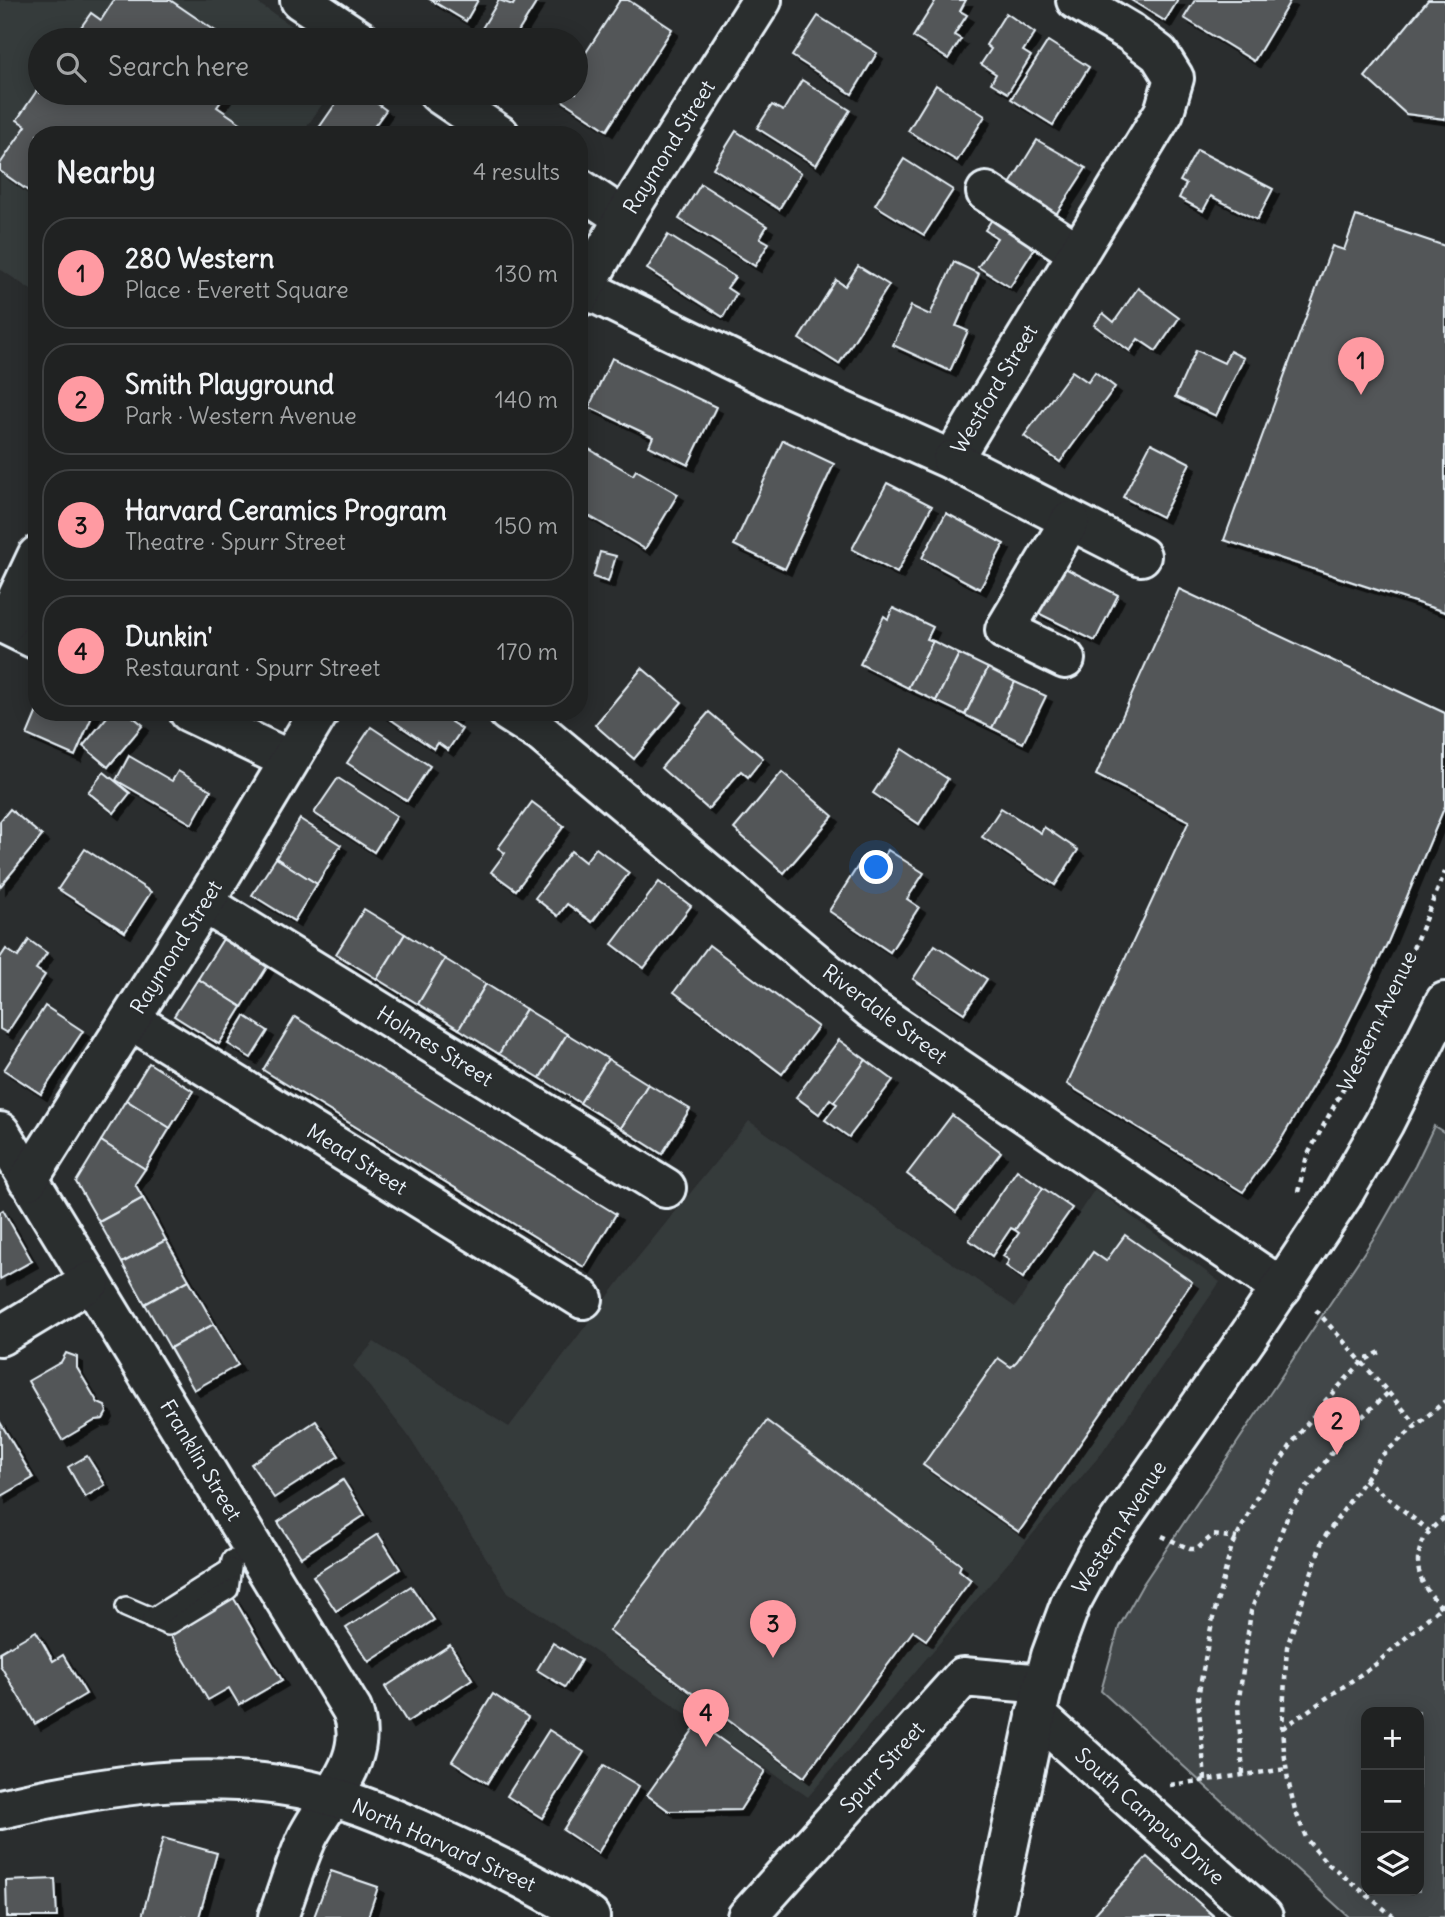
<!DOCTYPE html>
<html lang="en">
<head>
<meta charset="utf-8">
<style>
	:root { --surface:#202222; --page:#282a2a; --text:#f1f3f6; --muted:#a2a4a5; --line:#3d3f40; --accent:#ff9aa2 }
	body { margin:0; font-family:Delius,sans-serif; background:var(--page); color:var(--text) }
	.controls { position:absolute; right:21px; bottom:21px; display:grid; overflow:hidden; border-radius:14px; box-shadow:0 4px 18px #0003 }
	.controls button { width:63px; height:63px; display:grid; place-items:center; padding:0; border:0; border-bottom:2px solid var(--line); background:var(--surface); color:var(--text); font:35px sans-serif }
	.you { position:absolute; left:877px; top:868px; width:24px; height:24px; margin:-18px; border:5px solid #fff; border-radius:50%; background:#1a73e8; box-shadow:0 0 0 10px #1a73e833 }
	.badge { display:grid; place-items:center; width:46px; height:46px; border-radius:50%; background:var(--accent); color:#111; font-size:23px; font-weight:700 }
	.pin { position:absolute; translate:-50% -58px; filter:drop-shadow(0 2px 4px #0008) }
	.pin::after { content:''; position:absolute; top:37px; width:24px; height:21px; background:inherit; clip-path:polygon(0 0,100% 0,50% 100%) }
	.list { margin:0; padding:0; list-style:none }
	h2 { display:flex; justify-content:space-between; align-items:center; height:91px; margin:0; padding:0 28px; font-size:30px }
	h2 small { font-size:23px; font-weight:400; color:var(--muted) }
	.list li { display:grid; grid-template-columns:46px 1fr auto; gap:21px; align-items:center; box-sizing:border-box; height:112px; margin:0 14px 14px; padding:0 14px; border:2px solid var(--line); border-radius:28px }
	.list b { display:block; font-size:26px; white-space:nowrap }
	.list p { margin:0; font-size:23px; white-space:nowrap; color:var(--muted) }
	.list em { font-size:23px; font-style:normal; color:var(--muted) }
	.icon { flex:none; width:38px; height:38px; fill:none; stroke:currentColor; stroke-width:2; stroke-linecap:round; stroke-linejoin:round }
	.map { position:relative; flex:none; width:1445px; height:1917px; overflow:hidden }
	.search { position:absolute; background:var(--surface); box-shadow:0 4px 18px #0003; left:28px; top:28px; width:560px; height:77px; display:flex; align-items:center; gap:18px; box-sizing:border-box; padding:0 24px; border-radius:38px; color:var(--muted); font-size:26px }
	.panel { position:absolute; background:var(--surface); box-shadow:0 4px 18px #0003; left:28px; top:126px; width:560px; height:595px; border-radius:28px }
	.map>svg:first-child { display:block }
	.built { fill:#363a3b }
	.green { fill:#424648; stroke:#959ca0; stroke-width:2; fill-rule:evenodd }
	.building { fill:#535759; stroke:#e8f1f8; stroke-width:2; filter:url(#shadow) }
	.lines { fill:none; stroke-linecap:round; stroke-linejoin:round }
	.service-casing { stroke:#e8f1f8; stroke-width:24 }
	.minor-casing { stroke:#e8f1f8; stroke-width:44 }
	.secondary-casing { stroke:#e8f1f8; stroke-width:44 }
	.path { stroke:#e8f1f8; stroke-width:4.5; stroke-dasharray:5 5; stroke-linecap:butt }
	.service { stroke:#2a2d2e; stroke-width:19 }
	.minor { stroke:#2a2d2e; stroke-width:38 }
	.secondary { stroke:#2a2d2e; stroke-width:38 }
	.labels { text-anchor:middle; dominant-baseline:central; stroke-width:5; stroke-linejoin:round; paint-order:stroke }
	.street-label { font-size:21px; fill:#e8f1f8; stroke:#2a2d2e }
</style>
</head>
<body>
<div class="map">
<svg width="1445" height="1917" viewBox="0 0 1445 1917">
	<defs>
		<filter id="shadow"><feDropShadow dx="6" dy="6" stdDeviation="0" flood-color="#0009"/></filter>
	</defs>
	<rect width="100%" height="100%" fill="#2a2d2e"/>
	<filter id="ink" filterUnits="userSpaceOnUse"><feTurbulence type="fractalNoise" baseFrequency=".0143" numOctaves="2"/><feDisplacementMap in="SourceGraphic" scale="14" xChannelSelector="R" yChannelSelector="G"/><feConvolveMatrix kernelMatrix="1 2 1 2 8 2 1 2 1" color-interpolation-filters="sRGB"/></filter>
	<g filter="url(#ink)">
		<g class="built">
			<polygon points="0,0 253,0 313,40 40,40 40,93 330,93 301,135 37,135 37,294 0,269"/>
			<polygon points="749,1121 1015,1307 1095,1189 1220,1282 1102,1453 808,1797 508,1592 407,1434 353,1366 374,1342 509,1427 635,1261"/>
		</g>
		<path class="green" d="M 1434,1126 L 1445,1133 L 1445,1917 L 1349,1917 L 1101,1691 L 1119,1627 L 1143,1584 L 1377,1233 L 1415,1166 ZM 1366,1712 L 1419,1712 L 1419,1891 L 1366,1891 Z"/>
		<g class="building">
			<polygon points="114,0 170,0 217,32 211,40 72,40 91,13 101,20"/>
			<polygon points="431,0 478,0 466,21"/>
			<polygon points="499,0 513,5 516,0 538,0 513,40 475,40"/>
			<polygon points="620,0 628,0 672,29 607,130 557,97 560,93 576,93 576,68"/>
			<polygon points="936,0 966,0 960,11 967,15 954,35 961,39 948,59 913,37"/>
			<polygon points="1131,0 1178,0 1165,21"/>
			<polygon points="1195,0 1288,0 1290,1 1254,61 1184,18"/>
			<polygon points="1428,0 1445,0 1445,119 1406,114 1365,77"/>
			<polygon points="1006,13 1035,33 1023,51 1031,56 1008,93 991,83 996,74 981,64 991,49 986,45"/>
			<polygon points="818,16 877,53 852,94 792,56"/>
			<polygon points="1048,41 1089,67 1053,125 1011,99"/>
			<polygon points="802,80 850,110 816,165 757,128 772,105 783,111"/>
			<polygon points="936,85 985,116 957,161 908,131"/>
			<polygon points="40,86 40,93 196,93 205,99 209,93 227,93 217,107 258,135 37,135 37,197 0,171 0,164 26,126 17,120"/>
			<polygon points="343,93 363,93 386,110 368,135 314,135"/>
			<polygon points="736,131 801,173 779,209 713,168"/>
			<polygon points="1037,140 1086,168 1053,219 1007,189"/>
			<polygon points="1197,150 1273,189 1257,220 1211,196 1203,211 1179,198 1186,184 1180,181"/>
			<polygon points="904,159 953,190 924,235 875,205"/>
			<polygon points="701,184 767,226 760,238 769,243 755,266 679,219"/>
			<polygon points="997,212 1040,240 1010,287 978,267 997,238 985,230"/>
			<polygon points="1356,216 1445,246 1445,612 1224,540 1332,246 1344,250"/>
			<polygon points="668,235 735,277 727,288 736,294 723,317 647,269"/>
			<polygon points="954,262 979,274 956,326 968,331 950,371 893,345 911,306 930,315"/>
			<polygon points="858,266 889,285 839,364 799,339 836,280 845,286"/>
			<polygon points="1138,288 1179,318 1156,351 1138,339 1130,351 1094,325 1103,313 1114,322"/>
			<polygon points="1196,350 1224,363 1230,351 1244,358 1216,416 1175,397"/>
			<polygon points="612,358 716,407 688,465 649,446 653,437 589,407"/>
			<polygon points="1072,371 1088,382 1095,372 1115,387 1060,462 1024,436"/>
			<polygon points="783,440 834,464 785,569 734,545"/>
			<polygon points="579,443 633,475 636,470 678,494 645,549 579,510"/>
			<polygon points="1151,443 1190,463 1162,517 1123,497"/>
			<polygon points="887,483 932,506 897,573 852,549"/>
			<polygon points="946,513 1004,544 980,589 922,558"/>
			<polygon points="600,552 616,556 608,582 593,577"/>
			<polygon points="1061,566 1118,595 1095,641 1038,613"/>
			<polygon points="1179,589 1445,713 1445,806 1388,942 1339,1041 1282,1138 1243,1192 1067,1084 1189,821 1096,775"/>
			<polygon points="893,608 933,627 927,639 933,641 908,688 860,664 884,616 888,619"/>
			<polygon points="933,641 959,654 936,701 908,688"/>
			<polygon points="959,654 988,668 965,715 936,701"/>
			<polygon points="642,668 682,702 634,759 595,725"/>
			<polygon points="988,668 1015,682 992,728 965,715"/>
			<polygon points="1015,682 1046,696 1023,743 992,728"/>
			<polygon points="37,711 94,712 75,756 27,735"/>
			<polygon points="111,712 127,712 143,725 108,767 83,746"/>
			<polygon points="380,712 455,712 457,713 451,722 462,729 448,750 438,743 434,749"/>
			<polygon points="709,712 763,758 748,777 741,771 708,809 661,768"/>
			<polygon points="371,727 430,766 407,801 347,763"/>
			<polygon points="902,749 948,779 919,824 873,793"/>
			<polygon points="129,756 172,781 178,771 211,790 192,824 116,780"/>
			<polygon points="104,772 130,793 114,813 88,792"/>
			<polygon points="782,772 833,816 784,873 734,829"/>
			<polygon points="338,778 397,816 374,852 314,813"/>
			<polygon points="532,802 564,826 516,890 491,872 505,853 498,848"/>
			<polygon points="1001,808 1041,833 1044,827 1078,850 1055,885 982,837"/>
			<polygon points="10,809 42,836 0,887 0,821"/>
			<polygon points="300,819 341,845 317,884 276,858"/>
			<polygon points="596,848 629,873 592,922 567,904 558,916 535,898 571,851 585,862"/>
			<polygon points="85,849 151,892 125,932 58,889"/>
			<polygon points="888,850 924,873 907,899 919,907 890,952 829,911 858,866 872,875"/>
			<polygon points="276,858 317,884 294,921 252,895"/>
			<polygon points="659,882 691,906 644,968 612,944"/>
			<polygon points="364,909 405,934 377,979 336,954"/>
			<polygon points="405,934 445,959 418,1004 377,979"/>
			<polygon points="223,939 267,967 242,1007 198,979"/>
			<polygon points="29,940 47,953 36,969 45,975 7,1033 0,1029 0,958 6,949 18,957"/>
			<polygon points="709,945 818,1027 782,1074 674,992"/>
			<polygon points="935,945 987,979 964,1013 913,979"/>
			<polygon points="445,959 486,984 459,1029 418,1004"/>
			<polygon points="198,979 242,1007 219,1044 174,1016"/>
			<polygon points="486,984 526,1009 499,1054 459,1029"/>
			<polygon points="45,1006 83,1031 41,1094 4,1070"/>
			<polygon points="526,1009 567,1034 540,1078 499,1054"/>
			<polygon points="245,1016 268,1031 251,1058 228,1044"/>
			<polygon points="295,1017 616,1214 584,1267 263,1070"/>
			<polygon points="567,1034 608,1059 580,1103 540,1078"/>
			<polygon points="839,1040 866,1060 834,1102 830,1099 819,1114 796,1097"/>
			<polygon points="608,1059 648,1084 621,1128 580,1103"/>
			<polygon points="866,1060 893,1080 849,1137 825,1120 837,1104 834,1102"/>
			<polygon points="149,1063 193,1091 170,1128 126,1100"/>
			<polygon points="648,1084 690,1109 662,1154 621,1128"/>
			<polygon points="126,1100 170,1128 145,1169 101,1141"/>
			<polygon points="952,1115 1001,1152 956,1212 907,1174"/>
			<polygon points="101,1141 145,1169 135,1184 143,1198 99,1222 76,1182"/>
			<polygon points="1017,1170 1043,1188 1015,1230 1011,1228 992,1256 969,1240"/>
			<polygon points="1043,1188 1072,1208 1023,1278 1006,1266 1009,1260 1003,1256 1019,1233 1015,1230"/>
			<polygon points="143,1198 166,1240 122,1263 99,1222"/>
			<polygon points="3,1210 32,1261 0,1279 0,1212"/>
			<polygon points="1125,1235 1192,1282 1019,1532 923,1465 998,1358 1011,1367 1017,1361 1093,1252 1106,1261"/>
			<polygon points="166,1240 189,1280 145,1304 122,1263"/>
			<polygon points="189,1280 214,1324 170,1348 145,1304"/>
			<polygon points="214,1324 238,1365 194,1390 170,1348"/>
			<polygon points="66,1353 77,1357 77,1368 98,1403 105,1406 107,1412 103,1419 96,1420 62,1440 28,1381 61,1362"/>
			<polygon points="316,1421 339,1456 274,1498 251,1464"/>
			<polygon points="767,1421 961,1565 959,1570 971,1580 926,1640 913,1631 804,1777 609,1631"/>
			<polygon points="0,1422 33,1478 0,1497"/>
			<polygon points="87,1456 105,1485 85,1497 68,1467"/>
			<polygon points="343,1480 365,1515 301,1557 278,1522"/>
			<polygon points="378,1534 400,1569 336,1611 313,1576"/>
			<polygon points="411,1586 434,1620 369,1662 346,1628"/>
			<polygon points="233,1597 282,1680 239,1705 229,1688 208,1700 170,1635"/>
			<polygon points="36,1631 53,1661 63,1655 86,1694 35,1724 0,1665 0,1652"/>
			<polygon points="553,1643 581,1660 565,1687 537,1670"/>
			<polygon points="450,1645 472,1679 407,1722 385,1687"/>
			<polygon points="493,1694 528,1717 487,1783 452,1761"/>
			<polygon points="698,1723 765,1771 740,1810 669,1811 647,1795"/>
			<polygon points="549,1730 584,1752 542,1818 507,1796"/>
			<polygon points="604,1765 639,1786 598,1853 563,1830"/>
			<polygon points="163,1838 217,1853 199,1917 142,1917"/>
			<polygon points="1147,1857 1215,1917 1092,1917"/>
			<polygon points="331,1871 378,1887 368,1917 314,1917"/>
			<polygon points="55,1879 57,1917 7,1917 6,1881"/>
		</g>
		<g class="lines">
			<defs>
				<g id="service">
					<polyline points="126,1607 168,1625 228,1589 232,1560"/>
					<polyline points="152,1619 231,1569"/>
				</g>
				<g id="minor">
					<polyline points="300,0 360,40"/>
					<polyline points="438,93 500,135"/>
					<polyline points="579,188 624,218"/>
					<polyline points="986,192 1077,252"/>
					<polyline points="584,288 773,380 952,460 1164,112 1174,78 1159,54 1130,32 1076,0"/>
					<polyline points="579,297 624,218 762,0"/>
					<polyline points="952,460 1141,556"/>
					<polyline points="0,622 37,640"/>
					<polyline points="5,624 37,556"/>
					<polyline points="1065,659 1005,630 1070,521"/>
					<polyline points="189,712 289,760"/>
					<polyline points="508,712 540,732 871,1009 1282,1288"/>
					<polyline points="204,903 666,1188"/>
					<polyline points="131,1020 583,1299"/>
					<path d="M 0,1132 L 352,1710 C 371,1757 328,1797 308,1836 C 296,1862 288,1890 278,1917"/>
					<polyline points="28,1180 204,903 319,712"/>
					<polyline points="0,1336 91,1281"/>
					<polyline points="1036,1715 1263,1917"/>
					<polyline points="747,1917 963,1677 1043,1684"/>
				</g>
				<g id="secondary">
					<path d="M 0,1809 C 91,1788 185,1772 279,1785 C 335,1792 389,1816 440,1839 C 491,1862 542,1887 590,1917"/>
					<polyline points="993,1917 1041,1694 1051,1656 1071,1602 1098,1552 1250,1334 1342,1196 1384,1123 1445,1002"/>
				</g>
			</defs>
			<use href="#service" class="service-casing"/>
			<use href="#minor" class="minor-casing"/>
			<use href="#secondary" class="secondary-casing"/>
			<g class="path">
				<polyline points="1298,1192 1307,1156 1374,1032 1401,977 1445,872"/>
				<polyline points="1316,1310 1416,1424"/>
				<polyline points="1364,1479 1429,1531"/>
				<polyline points="1162,1536 1190,1549 1197,1549 1213,1535 1237,1538"/>
				<path d="M 1441,1607 C 1436,1600 1428,1593 1424,1585 C 1410,1559 1422,1532 1445,1518"/>
				<polyline points="1283,1728 1376,1664 1445,1603"/>
				<polyline points="1243,1774 1238,1706 1251,1611 1289,1512 1349,1429 1389,1392"/>
				<polyline points="1205,1780 1198,1697 1212,1622 1231,1549 1259,1493 1293,1442 1326,1400 1363,1361 1380,1352"/>
				<polyline points="1170,1785 1287,1769"/>
				<polyline points="1394,1917 1326,1862 1307,1840 1295,1810 1288,1780 1284,1751 1282,1728 1287,1647 1322,1541 1381,1456 1445,1401"/>
			</g>
			<use href="#service" class="service"/>
			<use href="#minor" class="minor"/>
			<use href="#secondary" class="secondary"/>
		</g>
	</g>
	<g class="labels">
		<g class="street-label">
			<text transform="translate(669 147) rotate(-58)">Raymond Street</text>
			<text transform="translate(994 389) rotate(-59)">Westford Street</text>
			<text transform="translate(176 947) rotate(-58)">Raymond Street</text>
			<text transform="translate(885 1014) rotate(37)">Riverdale Street</text>
			<text transform="translate(1377 1021) rotate(-64)">Western Avenue</text>
			<text transform="translate(435 1046) rotate(32)">Holmes Street</text>
			<text transform="translate(357 1159) rotate(32)">Mead Street</text>
			<text transform="translate(201 1460) rotate(59)">Franklin Street</text>
			<text transform="translate(1119 1527) rotate(-57)">Western Avenue</text>
			<text transform="translate(882 1767) rotate(-48)">Spurr Street</text>
			<text transform="translate(1150 1816) rotate(42)">South Campus Drive</text>
			<text transform="translate(444 1845) rotate(24)">North Harvard Street</text>
		</g>
	</g>
</svg>
<div class="controls">
<button>+</button>
<button>−</button>
<button><svg class="icon" aria-label="layers" viewBox="0 0 24 24"><path d="M12 4l9 5-9 5-9-5zM3 14l9 5 9-5"/></svg></button>
</div>
<div class="you"></div>
<div class="pin badge" style="left:1361px;top:395px">1</div>
<div class="pin badge" style="left:1337px;top:1455px">2</div>
<div class="pin badge" style="left:773px;top:1658px">3</div>
<div class="pin badge" style="left:706px;top:1747px">4</div>
<div class="search"><svg class="icon" aria-label="search" viewBox="0 0 24 24"><circle cx="10" cy="10" r="6"/><path d="M15 15l6 6"/></svg>Search here</div>
<section class="panel">
<h2>Nearby<small>4 results</small></h2>
<ul class="list">
<li><span class="badge">1</span><div><b>280 Western</b><p>Place · Everett Square</p></div><em>130 m</em></li>
<li><span class="badge">2</span><div><b>Smith Playground</b><p>Park · Western Avenue</p></div><em>140 m</em></li>
<li><span class="badge">3</span><div><b>Harvard Ceramics Program</b><p>Theatre · Spurr Street</p></div><em>150 m</em></li>
<li><span class="badge">4</span><div><b>Dunkin'</b><p>Restaurant · Spurr Street</p></div><em>170 m</em></li>
</ul>
</section>
</div>
</body>
</html>
